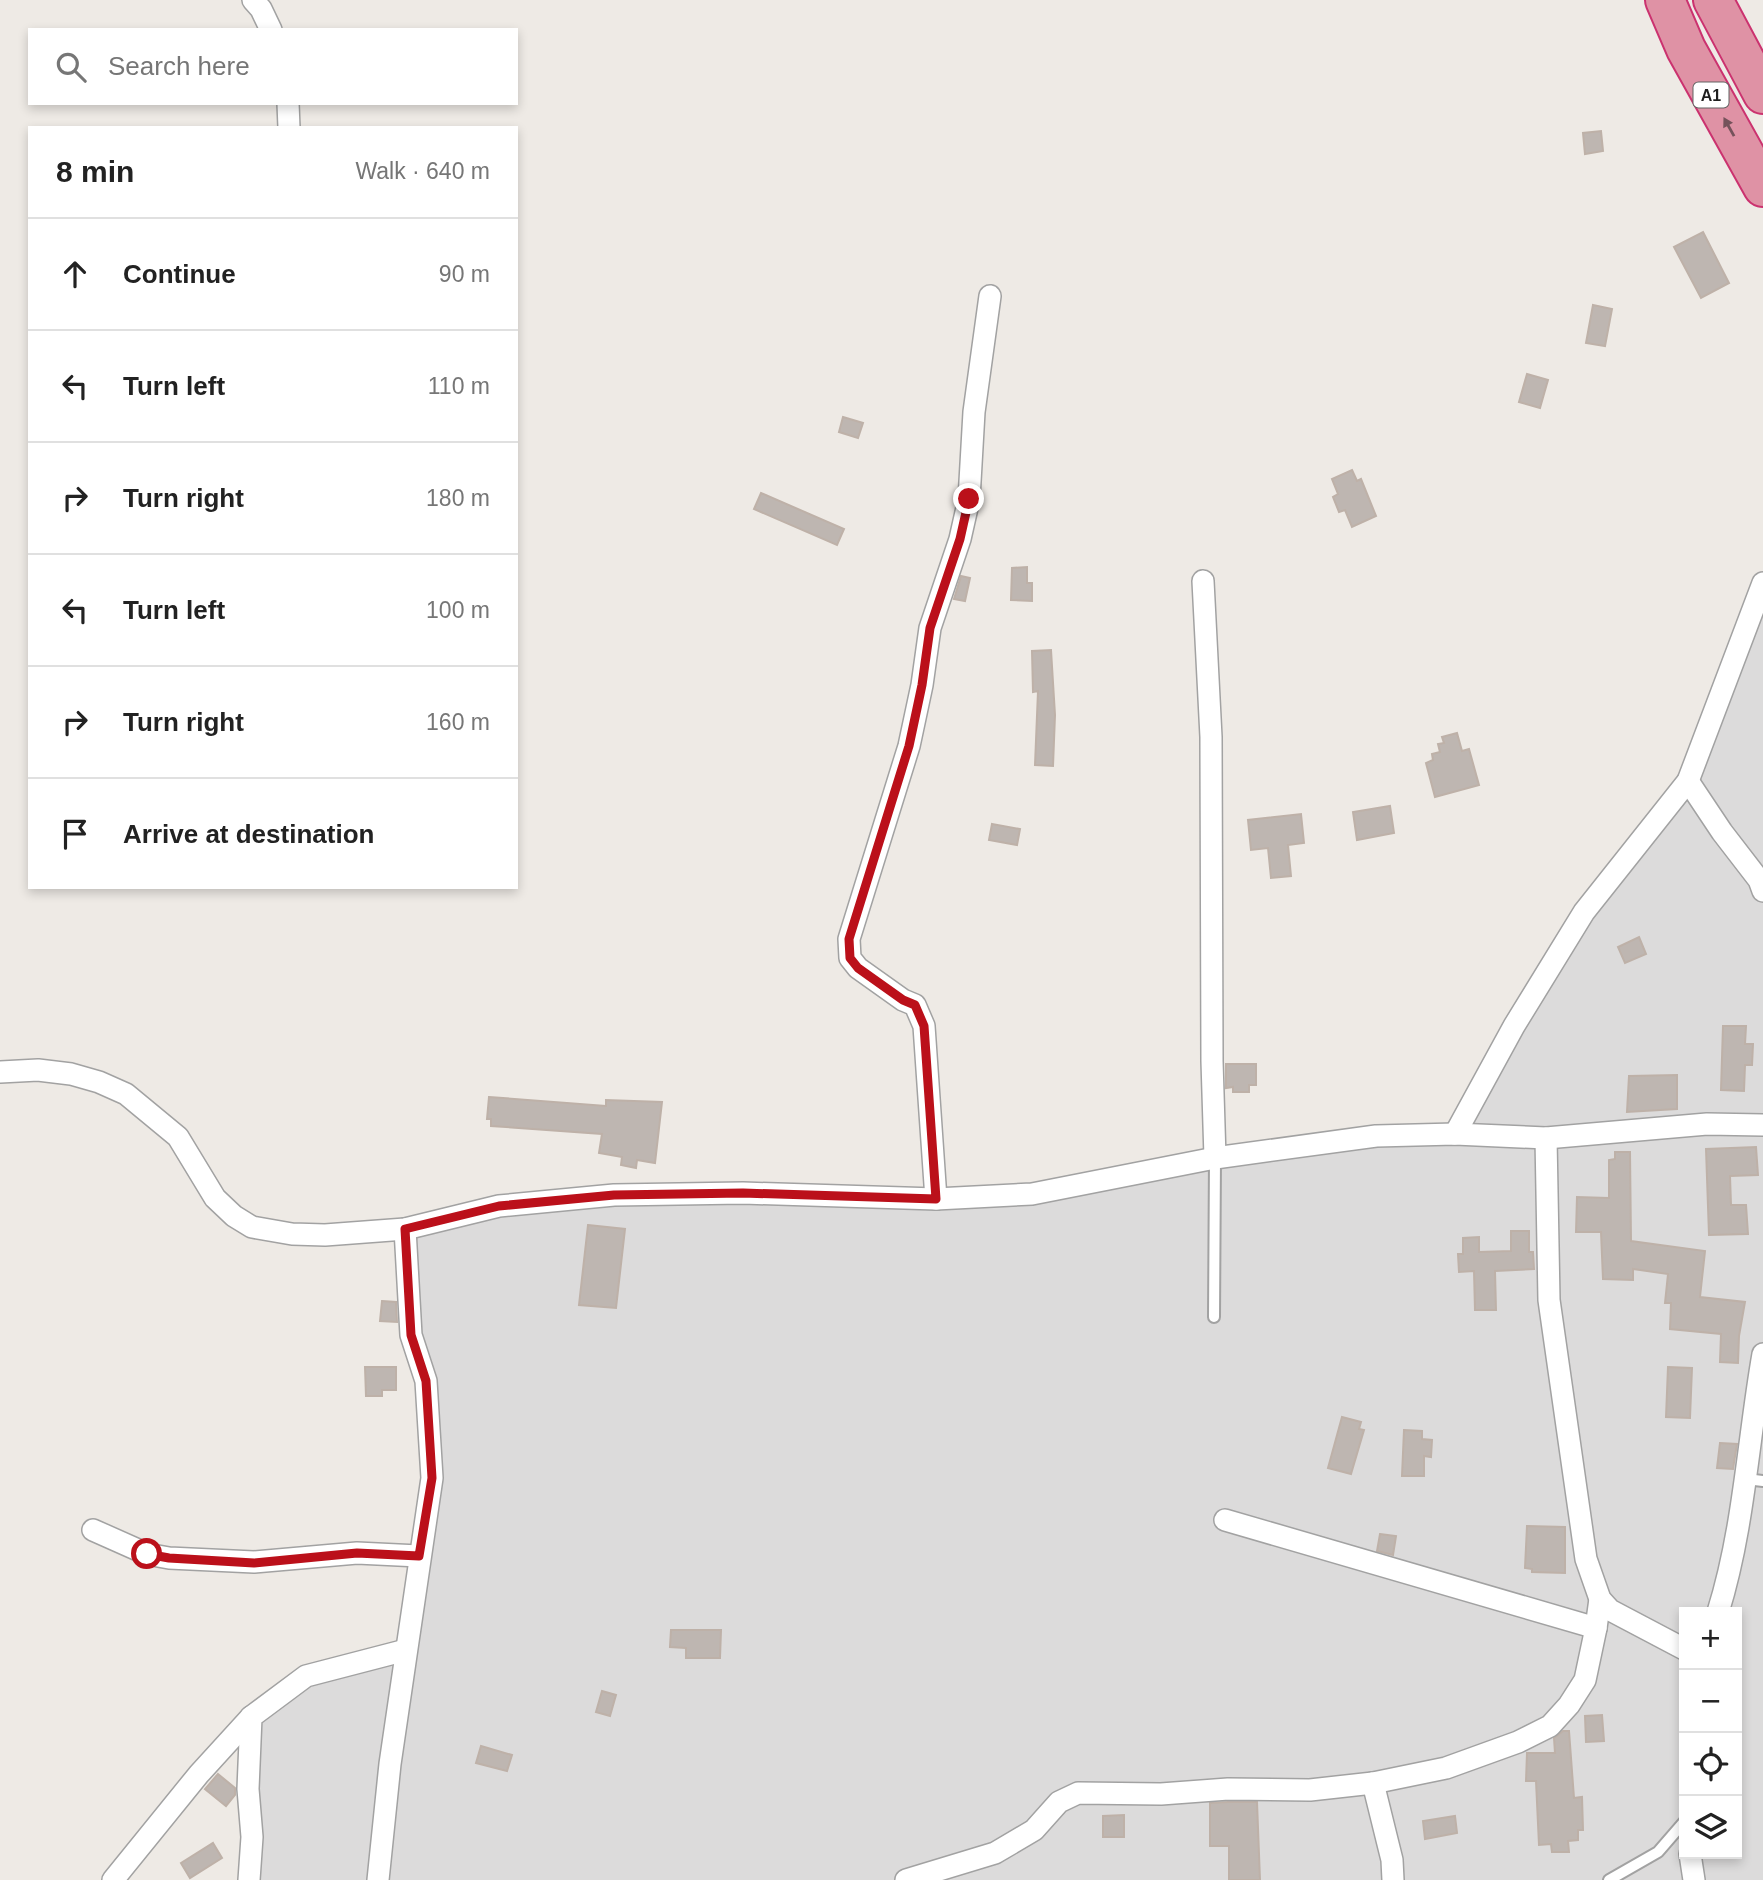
<!DOCTYPE html>
<html lang="en">
<head>
<meta charset="utf-8">
<style>
	:root { --surface:#fff; --page:#f6f6f6; --text:#222; --muted:#767676; --line:#e0e0e0 }
	body { margin:0; font-family:Helvetica,sans-serif; background:var(--page); color:var(--text) }
	.controls { position:absolute; right:21px; bottom:21px; display:grid; overflow:hidden; border-radius:0px; box-shadow:0 4px 10px #0003 }
	.controls button { width:63px; height:63px; display:grid; place-items:center; padding:0; border:0; border-bottom:2px solid var(--line); background:var(--surface); color:var(--text); font:35px sans-serif }
	.stop { position:absolute; width:21px; height:21px; margin:-16px; border:5px solid #bb101a; border-radius:50%; background:#fff }
	.stop.end { background:#bb101a; border-color:#fff; box-shadow:0 2px 7px #0008 }
	.list { margin:0; padding:0; list-style:none }
	h2 { display:flex; justify-content:space-between; align-items:center; height:91px; margin:0; padding:0 28px; font-size:30px }
	h2 small { font-size:23px; font-weight:400; color:var(--muted) }
	.list li { display:grid; grid-template-columns:46px 1fr auto; gap:21px; align-items:center; box-sizing:border-box; height:112px; padding:0 28px; border-top:2px solid var(--line) }
	.list b { display:block; font-size:26px; white-space:nowrap }
	.list em { font-size:23px; font-style:normal; color:var(--muted) }
	.icon { flex:none; width:38px; height:38px; fill:none; stroke:currentColor; stroke-width:2; stroke-linecap:round; stroke-linejoin:round }
	.map { position:relative; flex:none; width:1763px; height:1880px; overflow:hidden }
	.search { position:absolute; background:var(--surface); box-shadow:0 4px 10px #0003; left:28px; top:28px; width:490px; height:77px; display:flex; align-items:center; gap:18px; box-sizing:border-box; padding:0 24px; border-radius:0px; color:var(--muted); font-size:26px }
	.panel { position:absolute; background:var(--surface); box-shadow:0 4px 10px #0003; left:28px; top:126px; width:490px; height:763px; border-radius:0px }
	.map>svg:first-child { display:block }
	.residential { fill:#dcdbdb; fill-rule:evenodd }
	.building { fill:#beb6b1; stroke:#beb1a8; stroke-width:2 }
	.lines { fill:none; stroke-linecap:round; stroke-linejoin:round }
	.lane-casing { stroke:#a2a2a2; stroke-width:14 }
	.street-casing { stroke:#a2a2a2; stroke-width:24 }
	.highway-casing { stroke:#cb326f; stroke-width:42 }
	.lane { stroke:#fff; stroke-width:10 }
	.street { stroke:#fff; stroke-width:21 }
	.highway { stroke:#df92a5; stroke-width:38 }
	.oneway { fill:#75525b }
	.route { stroke:#bb101a; stroke-width:9 }
	.labels { text-anchor:middle; dominant-baseline:central; stroke-width:6; stroke-linejoin:round; paint-order:stroke }
	.shield { fill:#fff; stroke:#626262; stroke-width:2 }
	.shield-label { font-size:16px; font-weight:bold; fill:#1e1e1e }
</style>
</head>
<body>
<div class="map">
<svg width="1763" height="1880" viewBox="0 0 1763 1880">
	<rect width="100%" height="100%" fill="#eeeae5"/>
	<path class="residential" d="M 1763,572 L 1763,1880 L 246,1880 L 250,1714 L 305,1674 L 405,1647 L 428,1477 L 404,1225 L 501,1203 L 939,1198 L 1455,1131 L 1512,1023 L 1684,778 L 1750,612 ZM 1684,1612 L 1737,1612 L 1737,1854 L 1684,1854 Z"/>
	<g class="building">
		<polygon points="1601,131 1603,151 1585,154 1583,133"/>
		<polygon points="1703,232 1729,283 1701,298 1674,247"/>
		<polygon points="1593,305 1612,309 1605,346 1586,343"/>
		<polygon points="1527,374 1548,380 1540,408 1519,402"/>
		<polygon points="843,417 863,423 858,438 839,432"/>
		<polygon points="1352,470 1357,481 1361,479 1376,516 1352,527 1345,510 1339,512 1333,497 1338,494 1332,479"/>
		<polygon points="761,493 844,529 837,545 754,509"/>
		<polygon points="1027,567 1027,583 1032,583 1032,601 1011,600 1012,568"/>
		<polygon points="961,576 970,578 965,601 954,599"/>
		<polygon points="1051,650 1055,715 1053,766 1035,765 1038,691 1033,692 1032,651"/>
		<polygon points="1457,733 1462,751 1469,749 1479,785 1435,797 1426,763 1433,760 1432,754 1440,752 1438,744 1444,743 1442,737"/>
		<polygon points="1390,806 1394,833 1357,840 1353,812"/>
		<polygon points="1301,814 1304,843 1288,845 1291,876 1271,878 1268,848 1251,850 1248,820"/>
		<polygon points="992,824 1020,829 1017,845 989,840"/>
		<polygon points="1639,937 1646,954 1625,963 1618,947"/>
		<polygon points="1723,1026 1746,1026 1745,1044 1753,1044 1752,1065 1745,1065 1744,1091 1721,1090"/>
		<polygon points="1226,1064 1256,1064 1256,1085 1249,1085 1249,1092 1233,1092 1233,1087 1226,1088"/>
		<polygon points="1677,1075 1677,1109 1627,1112 1629,1076"/>
		<polygon points="489,1097 606,1106 606,1100 662,1102 655,1163 637,1160 636,1168 621,1165 622,1157 599,1153 602,1134 491,1126 491,1119 487,1119"/>
		<polygon points="1756,1147 1758,1175 1730,1176 1731,1205 1746,1205 1748,1234 1709,1235 1706,1149"/>
		<polygon points="1615,1152 1630,1152 1631,1241 1705,1251 1700,1297 1745,1302 1739,1336 1738,1363 1720,1362 1721,1334 1670,1329 1671,1303 1665,1303 1668,1274 1633,1269 1633,1280 1603,1279 1601,1232 1576,1232 1577,1197 1609,1198 1609,1160 1615,1159"/>
		<polygon points="588,1225 625,1229 616,1308 579,1305"/>
		<polygon points="1511,1231 1529,1231 1529,1252 1533,1252 1534,1269 1495,1271 1496,1310 1475,1310 1474,1271 1459,1272 1458,1254 1463,1254 1463,1238 1479,1237 1479,1252 1511,1251"/>
		<polygon points="382,1301 396,1302 397,1322 380,1321"/>
		<polygon points="365,1367 396,1367 396,1390 382,1390 382,1396 366,1396"/>
		<polygon points="1668,1367 1692,1368 1690,1418 1666,1417"/>
		<polygon points="1342,1417 1361,1422 1359,1429 1364,1430 1351,1474 1328,1468"/>
		<polygon points="1404,1430 1422,1431 1422,1439 1432,1440 1431,1457 1424,1456 1424,1476 1402,1476"/>
		<polygon points="1720,1443 1737,1444 1733,1469 1717,1468"/>
		<polygon points="1527,1526 1565,1527 1565,1573 1532,1572 1532,1569 1525,1568"/>
		<polygon points="1380,1534 1396,1536 1393,1555 1377,1551"/>
		<polygon points="671,1630 721,1630 720,1658 686,1658 686,1648 670,1647"/>
		<polygon points="602,1691 616,1695 610,1716 596,1712"/>
		<polygon points="1602,1715 1604,1741 1586,1742 1585,1716"/>
		<polygon points="1563,1731 1569,1731 1574,1798 1582,1797 1583,1830 1578,1830 1578,1840 1568,1841 1569,1852 1552,1852 1551,1844 1539,1845 1536,1781 1526,1781 1527,1753 1555,1753 1554,1738"/>
		<polygon points="481,1746 512,1755 507,1771 476,1763"/>
		<polygon points="218,1774 235,1788 235,1795 226,1806 205,1789"/>
		<polygon points="1228,1802 1257,1802 1260,1880 1229,1880 1229,1846 1210,1846 1210,1803"/>
		<polygon points="1124,1815 1124,1837 1103,1837 1103,1816"/>
		<polygon points="1455,1816 1457,1833 1425,1839 1423,1821"/>
		<polygon points="213,1843 222,1858 190,1878 181,1863"/>
	</g>
	<g class="lines">
		<defs>
			<g id="lane">
				<polyline points="1214,1317 1215,1158"/>
				<polyline points="1746,1479 1763,1481"/>
				<polyline points="1609,1880 1658,1852 1684,1822"/>
			</g>
			<g id="street">
				<polyline points="253,0 261,9 271,30"/>
				<polyline points="288,103 289,128"/>
				<polyline points="1203,581 1211,737 1212,1061 1215,1158"/>
				<polyline points="1688,781 1722,832 1759,880 1763,891"/>
				<polyline points="0,1072 38,1070 71,1074 99,1082 126,1094 178,1137 215,1198 234,1216 252,1227 292,1234 325,1235 405,1229 499,1206 614,1195 743,1193 936,1199 1032,1194 1215,1158 1376,1136 1455,1134 1546,1138 1707,1124 1763,1125"/>
				<polyline points="1455,1134 1514,1026 1584,912 1688,781 1763,583"/>
				<polyline points="1546,1138 1549,1300 1586,1559 1600,1599 1610,1610 1684,1649"/>
				<polyline points="936,1199 924,1026 915,1005 903,1000 858,968 850,958 849,939 909,746 922,685 930,628 960,539 969,499 974,412 990,296"/>
				<polyline points="1225,1520 1596,1628"/>
				<polyline points="93,1530 147,1554 169,1558 254,1562 357,1553 419,1556"/>
				<path d="M 1718,1612 C 1744,1529 1748,1440 1763,1354"/>
				<polyline points="1373,1783 1392,1860 1393,1880"/>
				<polyline points="1690,1854 1694,1880"/>
				<polyline points="113,1880 199,1774 251,1717"/>
				<polyline points="249,1880 252,1837 248,1789 251,1717 306,1676 406,1650"/>
				<polyline points="378,1880 390,1764 432,1478 426,1381 411,1335 405,1229"/>
				<polyline points="906,1880 995,1853 1034,1830 1059,1802 1078,1793 1161,1794 1228,1789 1310,1790 1373,1783 1446,1768 1518,1742 1550,1726 1569,1705 1585,1680 1596,1628 1600,1599"/>
			</g>
			<g id="highway">
				<polyline points="1665,0 1686,49 1763,187"/>
				<polyline points="1713,0 1763,94"/>
			</g>
		</defs>
		<use href="#lane" class="lane-casing"/>
		<use href="#street" class="street-casing"/>
		<use href="#highway" class="highway-casing"/>
		<use href="#lane" class="lane"/>
		<use href="#street" class="street"/>
		<use href="#highway" class="highway"/>
	</g>
	<defs><path id="oneway-solid" d="M-6-.8H1V-3.2L6.5 0L1 3.2V.8H-6Z" transform="scale(1.75)"/></defs>
	<use class="oneway" href="#oneway-solid" transform="translate(1729 127) rotate(-119)"/>
	<g class="lines">
		<polyline class="route" points="147,1554 169,1558 254,1563 357,1553 419,1556 432,1478 426,1381 411,1335 405,1229 499,1206 614,1195 743,1193 936,1199 924,1026 915,1005 903,1000 858,968 850,958 849,939 909,746 922,685 930,628 960,539 969,499"/>
	</g>
	<g class="labels">
		<rect class="shield" x="1693.5" y="82.5" width="35" height="25" rx="5"/>
		<g class="shield-label">
			<text x="1711" y="95">A1</text>
		</g>
	</g>
</svg>
<div class="controls">
<button>+</button>
<button>−</button>
<button><svg class="icon" aria-label="locate" viewBox="0 0 24 24"><circle cx="12" cy="12" r="6"/><path d="M12 2v4M12 18v4M2 12h4M18 12h4"/></svg></button>
<button><svg class="icon" aria-label="layers" viewBox="0 0 24 24"><path d="M12 4l9 5-9 5-9-5zM3 14l9 5 9-5"/></svg></button>
</div>
<div class="stop" style="left:147px;top:1554px"></div>
<div class="stop end" style="left:969px;top:499px"></div>
<div class="search"><svg class="icon" aria-label="search" viewBox="0 0 24 24"><circle cx="10" cy="10" r="6"/><path d="M15 15l6 6"/></svg>Search here</div>
<section class="panel">
<h2>8 min<small>Walk · 640 m</small></h2>
<ul class="list">
<li><svg class="icon" aria-label="ahead" viewBox="0 0 24 24"><path d="M12 20V5M6 11l6-6 6 6"/></svg><div><b>Continue</b></div><em>90 m</em></li>
<li><svg class="icon" aria-label="left" viewBox="0 0 24 24"><path d="M17 20v-9H6M10 6l-5 5 5 5"/></svg><div><b>Turn left</b></div><em>110 m</em></li>
<li><svg class="icon" aria-label="right" viewBox="0 0 24 24"><path d="M7 20v-9h11M14 6l5 5-5 5"/></svg><div><b>Turn right</b></div><em>180 m</em></li>
<li><svg class="icon" aria-label="left" viewBox="0 0 24 24"><path d="M17 20v-9H6M10 6l-5 5 5 5"/></svg><div><b>Turn left</b></div><em>100 m</em></li>
<li><svg class="icon" aria-label="right" viewBox="0 0 24 24"><path d="M7 20v-9h11M14 6l5 5-5 5"/></svg><div><b>Turn right</b></div><em>160 m</em></li>
<li><svg class="icon" aria-label="arrive" viewBox="0 0 24 24"><path d="M6 21V4h12l-3 4 3 4H6"/></svg><div><b>Arrive at destination</b></div></li>
</ul>
</section>
</div>
</body>
</html>
